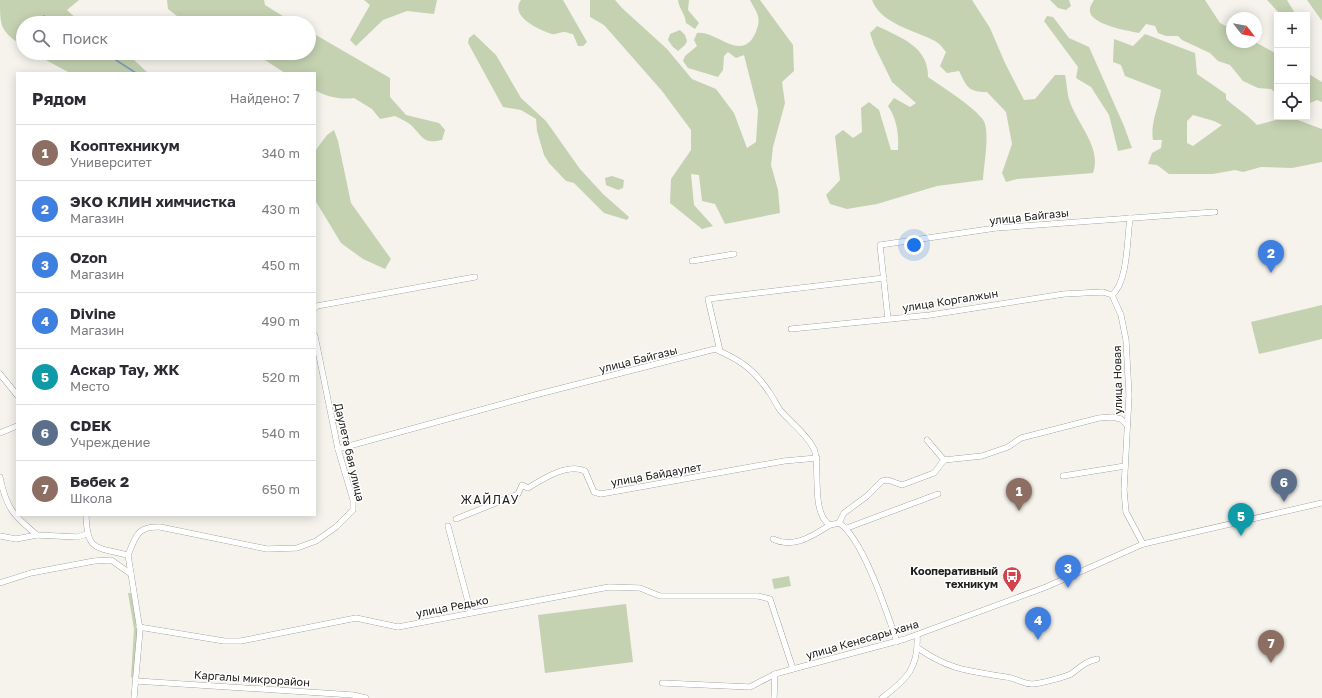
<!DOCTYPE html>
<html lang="ru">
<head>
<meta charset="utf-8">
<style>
	:root { --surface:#fff; --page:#f7f7f7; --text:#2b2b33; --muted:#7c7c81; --line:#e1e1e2; --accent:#d3434c }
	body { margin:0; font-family:"Golos Text",sans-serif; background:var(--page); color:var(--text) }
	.controls { position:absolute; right:12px; top:12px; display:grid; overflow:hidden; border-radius:0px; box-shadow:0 2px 10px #0003 }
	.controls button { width:36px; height:36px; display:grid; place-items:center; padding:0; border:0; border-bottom:1px solid var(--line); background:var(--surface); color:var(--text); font:20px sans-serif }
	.compass { position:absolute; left:1226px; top:12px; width:36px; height:36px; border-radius:50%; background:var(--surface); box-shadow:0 2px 10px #0003; rotate:121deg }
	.you { position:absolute; left:914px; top:245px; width:14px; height:14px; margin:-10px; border:3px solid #fff; border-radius:50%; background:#1a73e8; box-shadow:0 0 0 6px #1a73e833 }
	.badge { display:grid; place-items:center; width:26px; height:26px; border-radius:50%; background:var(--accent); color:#fff; font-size:13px; font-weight:700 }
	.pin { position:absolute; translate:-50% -33px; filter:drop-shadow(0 1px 2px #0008) }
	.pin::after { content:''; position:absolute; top:21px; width:14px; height:12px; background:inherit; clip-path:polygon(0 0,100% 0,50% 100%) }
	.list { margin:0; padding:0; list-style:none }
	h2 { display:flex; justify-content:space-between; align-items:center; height:52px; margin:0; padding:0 16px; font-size:17px }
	h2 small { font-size:13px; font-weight:400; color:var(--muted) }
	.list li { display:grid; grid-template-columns:26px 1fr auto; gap:12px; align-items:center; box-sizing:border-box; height:56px; padding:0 16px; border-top:1px solid var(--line) }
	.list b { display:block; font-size:15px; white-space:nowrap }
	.list p { margin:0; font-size:13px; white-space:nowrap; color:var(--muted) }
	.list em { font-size:13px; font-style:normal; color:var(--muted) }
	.icon { flex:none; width:22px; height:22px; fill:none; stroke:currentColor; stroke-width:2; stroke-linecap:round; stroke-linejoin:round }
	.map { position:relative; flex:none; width:1322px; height:698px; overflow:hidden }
	.search { position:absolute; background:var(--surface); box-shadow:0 2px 10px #0003; left:16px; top:16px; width:300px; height:44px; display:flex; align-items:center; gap:10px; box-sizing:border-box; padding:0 14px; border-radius:22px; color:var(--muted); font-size:15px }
	.panel { position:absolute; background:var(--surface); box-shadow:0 2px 10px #0003; left:16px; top:72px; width:300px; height:444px; border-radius:0px }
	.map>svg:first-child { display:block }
	.green { fill:#c4d2b1; fill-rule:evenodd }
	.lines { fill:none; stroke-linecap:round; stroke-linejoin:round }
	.stream { stroke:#829eb9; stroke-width:1.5 }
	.minor-casing { stroke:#7f7e78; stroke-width:6 }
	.minor { stroke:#fff; stroke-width:5.5 }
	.labels { text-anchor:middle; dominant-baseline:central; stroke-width:3; stroke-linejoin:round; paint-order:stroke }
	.street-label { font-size:11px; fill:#21201e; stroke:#fff }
	.poi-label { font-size:11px; font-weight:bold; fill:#21201e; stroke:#fff; text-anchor:end }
	.neighbourhood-label { font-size:12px; letter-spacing:1px; fill:#21201e; stroke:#fff }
</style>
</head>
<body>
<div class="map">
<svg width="1322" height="698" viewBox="0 0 1322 698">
	<rect width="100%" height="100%" fill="#f5f3ec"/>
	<g class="green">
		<path d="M 0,0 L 79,0 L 67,10 L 81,23 L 23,23 L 23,46 C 0,31 0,26 0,0 Z"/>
		<polygon points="167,0 264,0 265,5 294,23 186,23 168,9"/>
		<polygon points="364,0 437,0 434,14 407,11 383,20 356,46 350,40 370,5"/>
		<path d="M 521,0 L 563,0 L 587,42 L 583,46 L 578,46 L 573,34 C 570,34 567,32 564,32 C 560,32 556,35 552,34 C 539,30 509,16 521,0 Z"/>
		<path d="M 590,0 L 615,0 L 622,8 L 667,49 L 692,79 L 716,89 L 734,113 L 747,148 L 756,142 L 758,110 L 744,55 L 736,58 L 728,52 L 724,56 L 723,70 L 718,77 L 688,68 L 683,61 L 685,56 L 697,46 L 694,40 L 697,33 C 716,30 741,63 755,34 C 762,18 758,15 750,0 L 760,0 L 793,45 L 794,71 L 782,82 L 785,103 L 773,147 L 771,165 L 778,190 L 780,213 L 725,224 L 715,204 L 702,201 L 699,175 L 691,174 L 694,205 L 713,226 L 702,229 L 670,203 L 671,179 L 691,150 L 691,130 L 662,91 L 604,25 L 590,17 Z"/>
		<path d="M 678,0 L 689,0 L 688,10 L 699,23 L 695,29 L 686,23 C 685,13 679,9 678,0 Z"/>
		<path d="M 872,0 L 972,0 L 990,28 L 1005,63 L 1024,100 L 1035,99 L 1055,75 L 1065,75 C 1067,84 1067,94 1070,102 C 1078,125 1102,148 1093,173 L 1017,179 L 1006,182 L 1002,173 L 1012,144 L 1006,112 L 987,92 C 968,92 967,87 959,71 L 947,73 L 940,66 L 946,52 C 943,48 939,43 935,41 C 914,30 881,24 872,0 Z"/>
		<polygon points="1050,0 1069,0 1071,6 1066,10 1058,8"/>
		<path d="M 1094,0 L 1205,0 L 1220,23 L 1232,29 L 1232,42 L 1255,42 L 1277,54 L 1277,94 L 1271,89 L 1258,88 L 1243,81 L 1230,65 L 1218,61 L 1210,53 L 1182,40 L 1178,36 L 1166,36 L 1158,33 L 1155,26 L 1146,24 L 1139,33 C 1128,31 1087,24 1090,9 C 1090,6 1093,2 1094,0 Z"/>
		<polygon points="1267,0 1287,0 1296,15 1281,15"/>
		<polygon points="1307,0 1322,0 1322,21"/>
		<polygon points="1047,16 1053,17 1069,38 1089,47 1124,126 1132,148 1118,151 1109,115 1091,87 1076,78 1078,67 1044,21"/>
		<path d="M 877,26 C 900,37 929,47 928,77 C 939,85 983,112 985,124 C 989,138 984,164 983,180 L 937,186 L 877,204 L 847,209 L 830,204 L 826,195 L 840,180 L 835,136 L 843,130 L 853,138 L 862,132 L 861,108 L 869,102 L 879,110 L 891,150 L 898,150 C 899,135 897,119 888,106 L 894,98 L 910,107 L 916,103 L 892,82 L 874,45 L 870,33 Z"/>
		<polygon points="680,30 685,35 687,41 685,45 678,51 673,47 668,40 670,34"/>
		<path d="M 309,31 L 390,78 L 390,97 L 406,115 L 439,123 L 445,130 L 442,140 C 423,144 424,138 412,126 C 408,122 401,119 395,116 L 380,119 L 372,109 L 354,98 C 341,100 327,97 315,90 L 315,73 L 285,73 L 254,53 L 309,53 Z"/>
		<polygon points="474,34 496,55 521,98 546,121 580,169 603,194 629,217 627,220 604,213 574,183 566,181 549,163 544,155 537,131 536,119 521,110 503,107 468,43 469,38"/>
		<path d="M 1145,34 L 1195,53 L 1197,74 L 1226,94 L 1226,99 C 1236,108 1248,115 1257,125 L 1283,118 L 1295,119 L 1322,129 L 1322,162 L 1292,168 L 1261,167 L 1243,172 L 1235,170 L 1213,174 L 1169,174 L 1157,165 L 1148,164 L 1152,153 L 1161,148 L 1162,140 L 1153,140 C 1150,123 1159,107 1161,90 L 1125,76 L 1121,65 L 1113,62 L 1114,39 L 1133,46 ZM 1193,115 L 1214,121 L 1222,125 L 1193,146 L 1187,143 L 1187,121 Z"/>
		<polygon points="33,53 121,53 133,59 148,73 70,73"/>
		<polygon points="1307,73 1322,82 1322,102 1317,100 1310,103 1307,101"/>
		<polygon points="334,130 338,141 351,203 391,259 385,269 363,259 341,243 315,200 315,151 327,135"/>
		<polygon points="612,176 624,180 623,188 618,190 606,185 605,178"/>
		<polygon points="1322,305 1322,339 1259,354 1251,322"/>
		<polygon points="789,576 791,586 774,589 772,579"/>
		<polygon points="128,593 131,593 138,629 135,679 131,677 134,629"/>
		<polygon points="626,604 633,662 545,673 538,615"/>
	</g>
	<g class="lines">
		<g class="stream">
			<polyline points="44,16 55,23"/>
			<polyline points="105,53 136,73"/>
		</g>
		<defs>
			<g id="minor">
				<path d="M 1130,218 C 1127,239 1128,282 1112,295 L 1121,315 L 1126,340 L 1129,395 L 1124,490 L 1126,512 L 1143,544"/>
				<polyline points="692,261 734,254"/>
				<polyline points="315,308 317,306 475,277"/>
				<polyline points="888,319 880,245 996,228 1215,212"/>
				<polyline points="791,329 930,315 1064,294 1103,292 1112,295"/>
				<polyline points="720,351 708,299 884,278"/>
				<polyline points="0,374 17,395"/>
				<polyline points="0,433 17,426"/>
				<polyline points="927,440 944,460 982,456 1008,447 1021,438 1099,418 1112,417 1121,419 1127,425"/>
				<path d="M 338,449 L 535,395 L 715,349 C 740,360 754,369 769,392 C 773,397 776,404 780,410 C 791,423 807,434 814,449 C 821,464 810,513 830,525 L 839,523 C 863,538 887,613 897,642"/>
				<polyline points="1063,476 1125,466"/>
				<path d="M 0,477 C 6,508 14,516 37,535 L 77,537 L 87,534"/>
				<path d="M 86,515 C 87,552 96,547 128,555"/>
				<path d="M 456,519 L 518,494 L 522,485 L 528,488 C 543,479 567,463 585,471 L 594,492 L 601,494 L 784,461 L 817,458"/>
				<polyline points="839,523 844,513 867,496 882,481 888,480 902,485 934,473 944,460"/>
				<polyline points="448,526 471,613"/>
				<polyline points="847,528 938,494"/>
				<polyline points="0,536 16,539 37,535"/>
				<path d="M 773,539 C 794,549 812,536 830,525"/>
				<path d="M 128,555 C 136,536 137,526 160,527 L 267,549 L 297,548 L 316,541 L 336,527 L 353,510 L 353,500 L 338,449 L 315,336"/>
				<polyline points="128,555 140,630 134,698"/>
				<polyline points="0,583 31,573 94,561 111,560 131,574"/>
				<polyline points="139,627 224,641 241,641 356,618 398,627 609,587 640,588 660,596 758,596 770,599 793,669"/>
				<path d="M 918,648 C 949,670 969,671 1006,677 C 1015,678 1024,684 1032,684 C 1039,684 1065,677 1071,674 C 1081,667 1084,662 1097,659"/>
				<polyline points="136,681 353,695 366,698"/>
				<polyline points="662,683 750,687 775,674 793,669 905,639 1046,587 1143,544 1322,503"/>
				<polyline points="774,698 775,674"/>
				<path d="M 882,698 C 907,679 919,668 917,635"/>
			</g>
		</defs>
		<use href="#minor" class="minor-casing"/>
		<use href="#minor" class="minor"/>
	</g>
	<defs>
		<symbol id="bus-pin" viewBox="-11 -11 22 30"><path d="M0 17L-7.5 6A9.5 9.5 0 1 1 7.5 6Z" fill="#d3434c" stroke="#fff"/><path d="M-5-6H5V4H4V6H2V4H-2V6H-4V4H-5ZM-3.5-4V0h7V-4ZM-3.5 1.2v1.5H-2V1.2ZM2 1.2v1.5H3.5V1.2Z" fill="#fff"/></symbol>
	</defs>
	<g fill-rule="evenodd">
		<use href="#bus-pin" x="1001" y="565" width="22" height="30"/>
	</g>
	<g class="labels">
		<g class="street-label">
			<text transform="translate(1029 216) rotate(-6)">улица Байгазы</text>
			<text transform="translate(950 300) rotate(-9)">улица Коргалжын</text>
			<text transform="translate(638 359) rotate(-14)">улица Байгазы</text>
			<text transform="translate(1117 380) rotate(-91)">улица Новая</text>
			<text transform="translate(350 452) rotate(77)">Даулета бая улица</text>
			<text transform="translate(656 474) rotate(-10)">улица Байдаулет</text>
			<text transform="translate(452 606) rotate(-11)">улица Редько</text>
			<text transform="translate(862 639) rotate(-16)">улица Кенесары хана</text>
			<text transform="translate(252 678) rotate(4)">Каргалы микрорайон</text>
		</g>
		<g class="poi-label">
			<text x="998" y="570">Кооперативный<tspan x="998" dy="13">техникум</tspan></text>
		</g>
		<g class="neighbourhood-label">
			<text x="490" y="499">ЖАЙЛАУ</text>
		</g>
	</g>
</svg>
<div class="controls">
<button>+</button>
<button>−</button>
<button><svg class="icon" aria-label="locate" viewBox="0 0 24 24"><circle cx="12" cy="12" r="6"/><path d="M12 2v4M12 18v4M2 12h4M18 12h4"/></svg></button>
</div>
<svg class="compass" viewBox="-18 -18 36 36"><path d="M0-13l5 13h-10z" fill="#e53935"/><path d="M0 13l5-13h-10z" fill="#7c7c81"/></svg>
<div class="you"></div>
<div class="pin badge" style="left:1019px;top:511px;background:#8d6e63">1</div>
<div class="pin badge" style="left:1271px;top:273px;background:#3f7fe0">2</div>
<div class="pin badge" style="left:1068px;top:588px;background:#3f7fe0">3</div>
<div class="pin badge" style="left:1038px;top:640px;background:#3f7fe0">4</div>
<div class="pin badge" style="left:1241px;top:536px;background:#0f9aa8">5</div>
<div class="pin badge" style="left:1284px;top:502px;background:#5c6f8a">6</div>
<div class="pin badge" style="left:1271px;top:663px;background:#8d6e63">7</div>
<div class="search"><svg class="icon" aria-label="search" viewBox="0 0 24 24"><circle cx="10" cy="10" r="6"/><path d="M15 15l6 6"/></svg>Поиск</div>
<section class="panel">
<h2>Рядом<small>Найдено: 7</small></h2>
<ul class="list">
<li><span class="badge" style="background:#8d6e63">1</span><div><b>Кооптехникум</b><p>Университет</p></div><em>340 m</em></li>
<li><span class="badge" style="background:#3f7fe0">2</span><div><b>ЭКО КЛИН химчистка</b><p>Магазин</p></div><em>430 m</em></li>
<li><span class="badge" style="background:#3f7fe0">3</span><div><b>Ozon</b><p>Магазин</p></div><em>450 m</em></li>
<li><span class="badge" style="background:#3f7fe0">4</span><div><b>Divine</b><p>Магазин</p></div><em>490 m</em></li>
<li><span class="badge" style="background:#0f9aa8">5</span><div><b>Аскар Тау, ЖК</b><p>Место</p></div><em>520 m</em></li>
<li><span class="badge" style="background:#5c6f8a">6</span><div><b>CDEK</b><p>Учреждение</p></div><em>540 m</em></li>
<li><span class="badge" style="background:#8d6e63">7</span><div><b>Бөбек 2</b><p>Школа</p></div><em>650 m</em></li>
</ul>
</section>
</div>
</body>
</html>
